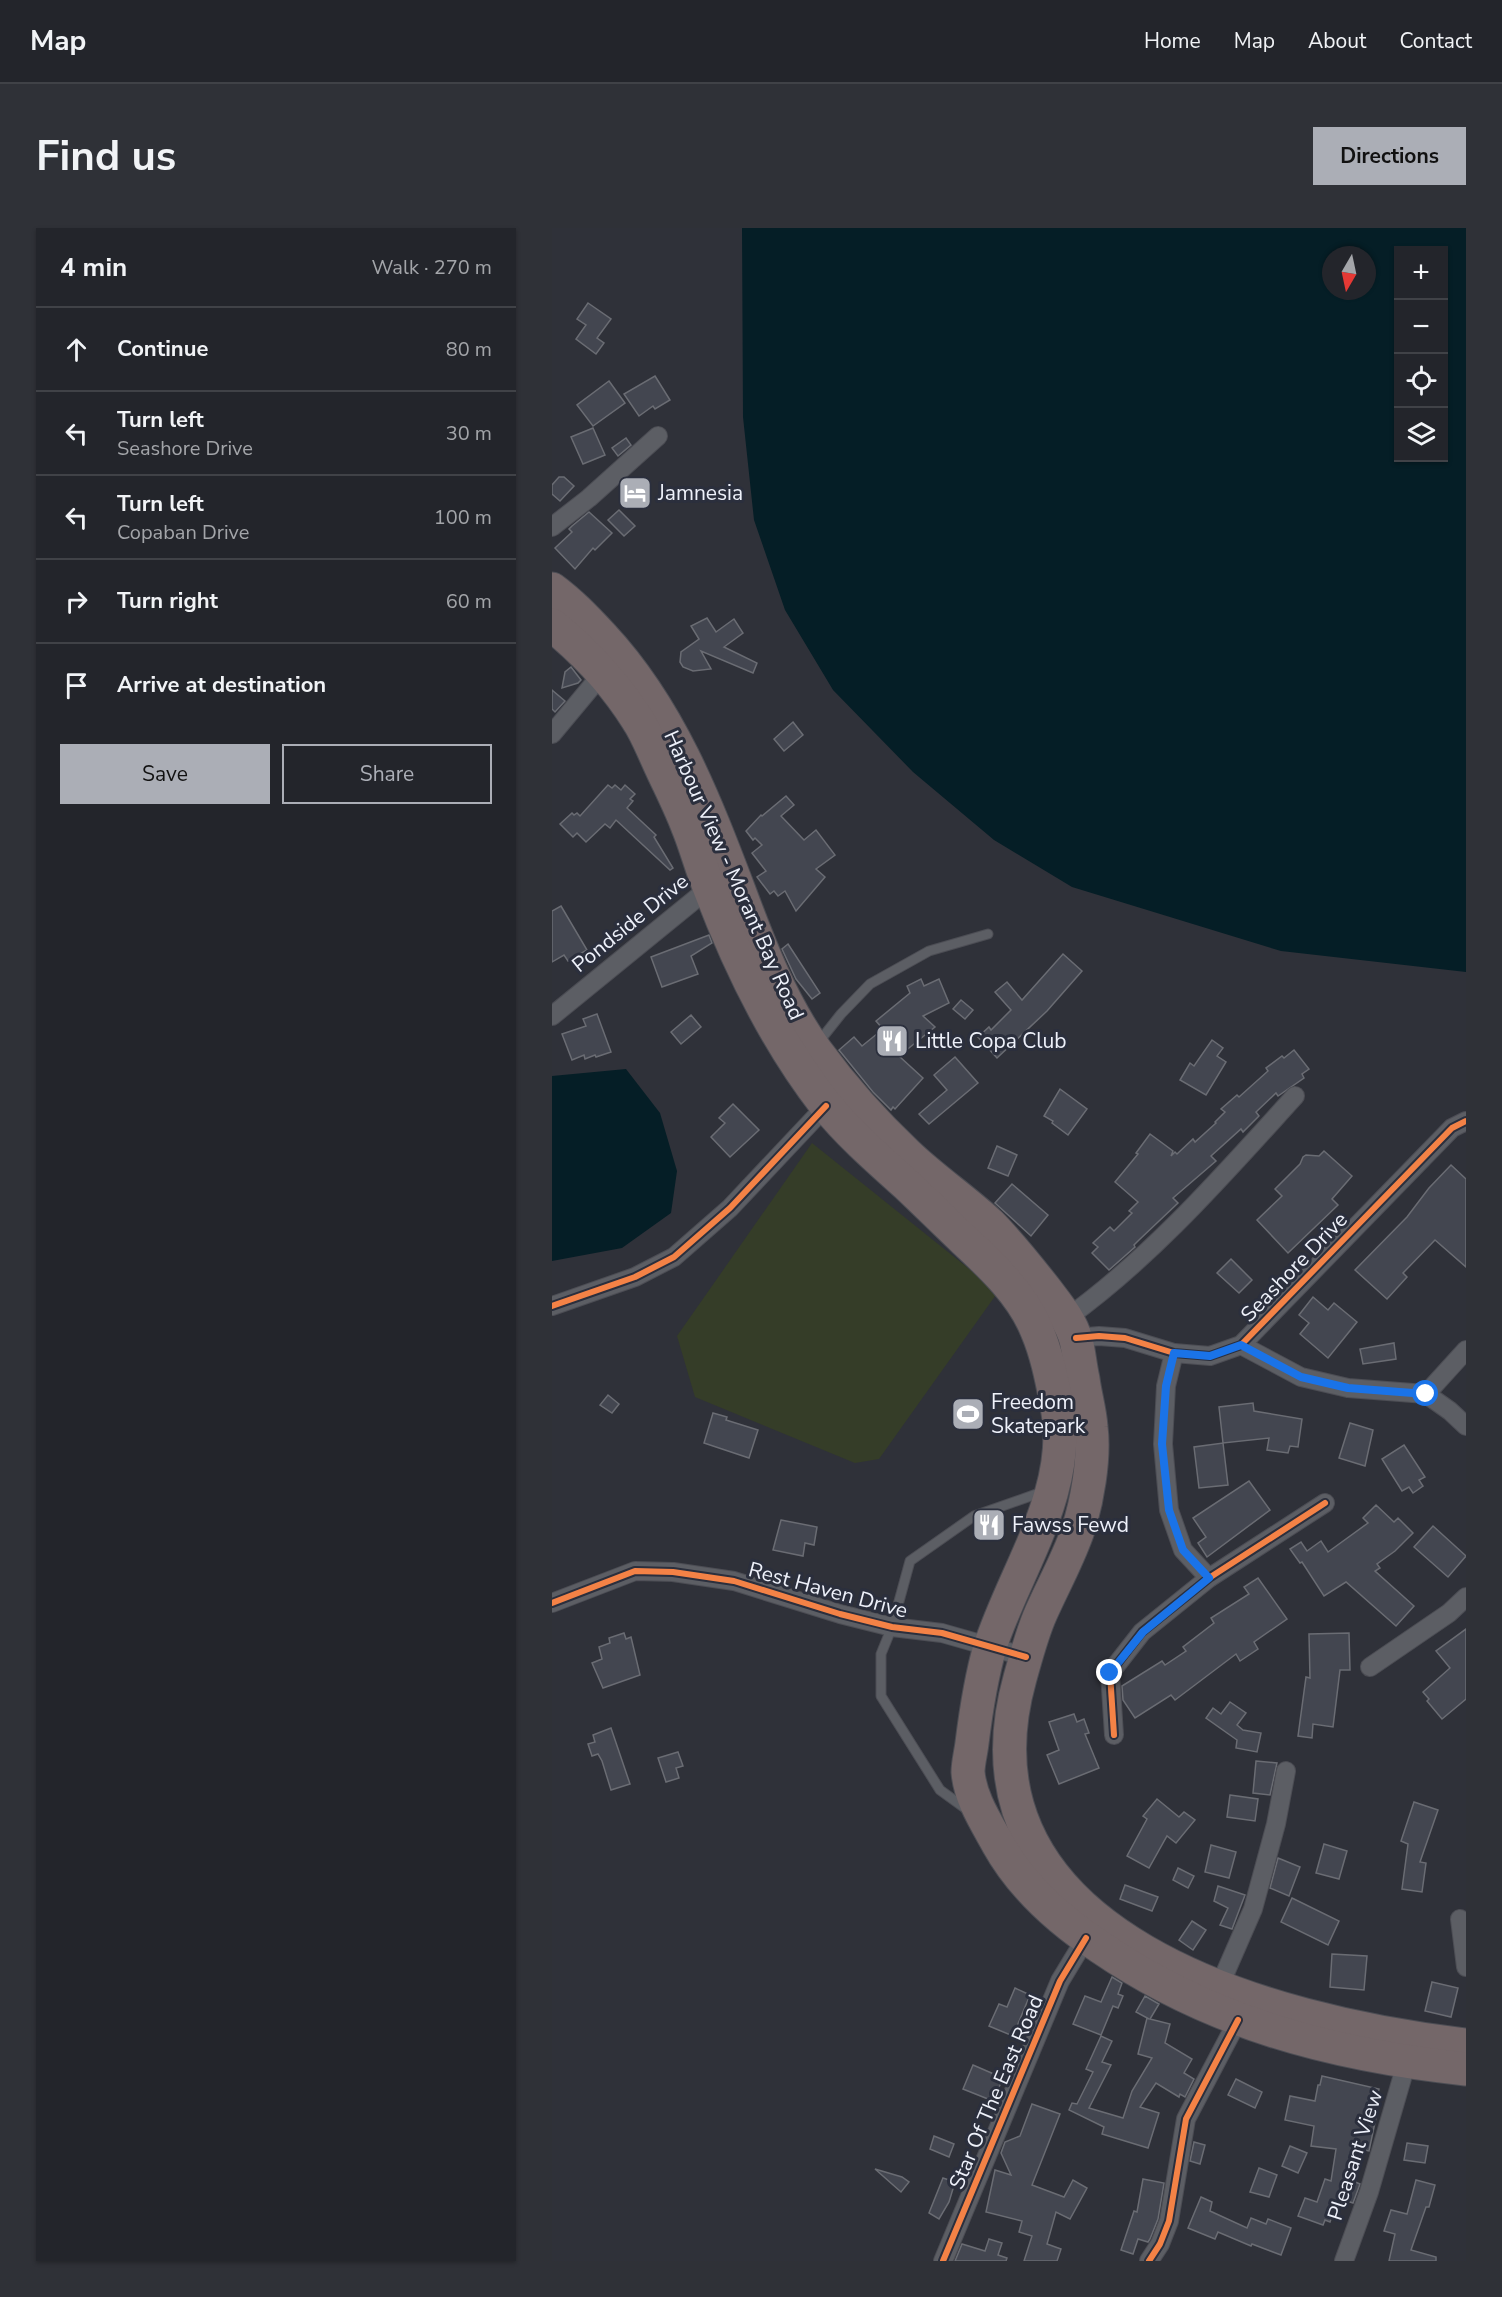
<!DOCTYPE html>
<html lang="en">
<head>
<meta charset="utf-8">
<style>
	:root { --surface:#23252b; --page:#2f3137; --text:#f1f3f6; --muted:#a3a5a9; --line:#404247; --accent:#abaeb6 }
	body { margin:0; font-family:"Nunito Sans",sans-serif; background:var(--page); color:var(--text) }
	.controls { position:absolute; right:18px; top:18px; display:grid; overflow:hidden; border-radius:0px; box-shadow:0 2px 4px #0004 }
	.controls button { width:54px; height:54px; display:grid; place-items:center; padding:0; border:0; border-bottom:2px solid var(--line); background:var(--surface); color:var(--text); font:30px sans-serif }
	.compass { position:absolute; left:770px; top:18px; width:54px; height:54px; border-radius:50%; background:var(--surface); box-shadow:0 2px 4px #0004; rotate:189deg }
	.stop { position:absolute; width:18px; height:18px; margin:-14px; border:4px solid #1a73e8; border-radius:50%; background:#fff }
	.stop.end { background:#1a73e8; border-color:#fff; box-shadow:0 2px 6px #0008 }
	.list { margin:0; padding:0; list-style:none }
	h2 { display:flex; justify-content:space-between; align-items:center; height:78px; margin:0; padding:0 24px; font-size:26px }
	h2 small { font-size:20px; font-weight:400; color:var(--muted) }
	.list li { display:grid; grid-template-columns:39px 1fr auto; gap:18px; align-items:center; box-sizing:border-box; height:84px; padding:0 24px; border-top:2px solid var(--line) }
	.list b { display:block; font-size:22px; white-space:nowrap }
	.list p { margin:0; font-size:20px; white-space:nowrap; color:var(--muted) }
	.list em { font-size:20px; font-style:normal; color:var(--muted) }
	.actions { display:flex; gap:12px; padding:18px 24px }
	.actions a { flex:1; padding:14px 0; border:2px solid var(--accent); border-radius:0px; text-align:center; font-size:21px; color:var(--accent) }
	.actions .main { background:var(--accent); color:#111 }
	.icon { flex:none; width:33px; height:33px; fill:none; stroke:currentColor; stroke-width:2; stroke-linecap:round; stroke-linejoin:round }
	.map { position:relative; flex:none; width:914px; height:2033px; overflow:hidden; border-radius:0px }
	header { display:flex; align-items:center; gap:36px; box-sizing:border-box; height:84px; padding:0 30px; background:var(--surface); border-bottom:2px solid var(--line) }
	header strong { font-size:28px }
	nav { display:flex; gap:33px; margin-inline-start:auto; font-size:21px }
	.intro { display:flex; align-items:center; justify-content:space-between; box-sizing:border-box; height:144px; padding:0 36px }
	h1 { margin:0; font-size:42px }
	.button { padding:15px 27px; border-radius:0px; background:var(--accent); color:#111; font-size:21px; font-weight:700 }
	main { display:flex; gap:36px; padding:0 36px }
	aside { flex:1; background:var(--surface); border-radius:0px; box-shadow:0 2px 4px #0004 }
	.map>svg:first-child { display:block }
	.green { fill:#353d28 }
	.water { fill:#051e26; fill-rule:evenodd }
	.building { fill:#434650; stroke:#6a6c73; stroke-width:1.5 }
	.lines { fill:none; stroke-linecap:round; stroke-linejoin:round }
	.lane-casing { stroke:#4c4d54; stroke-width:11 }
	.street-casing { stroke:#4c4d54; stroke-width:20 }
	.highway-casing { stroke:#4c4d54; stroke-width:35 }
	.lane { stroke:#5c5e64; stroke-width:9 }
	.street { stroke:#5c5e64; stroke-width:18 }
	.highway { stroke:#746769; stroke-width:33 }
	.cycleway-casing { stroke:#2b2f3d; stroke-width:10 }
	.cycleway { stroke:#f48246; stroke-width:6 }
	.route { stroke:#1a73e8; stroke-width:8 }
	.labels { text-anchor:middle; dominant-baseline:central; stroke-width:6; stroke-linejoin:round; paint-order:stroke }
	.poi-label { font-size:21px; fill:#eef1fa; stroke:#2b2f3d; text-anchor:start }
	.street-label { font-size:21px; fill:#eef1fa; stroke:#2b2f3d }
</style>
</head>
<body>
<header>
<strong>Map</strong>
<nav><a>Home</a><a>Map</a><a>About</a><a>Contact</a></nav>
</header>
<div class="intro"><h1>Find us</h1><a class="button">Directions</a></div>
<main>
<aside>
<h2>4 min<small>Walk · 270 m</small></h2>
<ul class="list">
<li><svg class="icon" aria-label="ahead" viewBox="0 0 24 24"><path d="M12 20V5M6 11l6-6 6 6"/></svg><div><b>Continue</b></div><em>80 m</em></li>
<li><svg class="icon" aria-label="left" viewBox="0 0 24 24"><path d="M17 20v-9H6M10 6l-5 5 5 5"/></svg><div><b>Turn left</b><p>Seashore Drive</p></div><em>30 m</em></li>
<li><svg class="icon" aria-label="left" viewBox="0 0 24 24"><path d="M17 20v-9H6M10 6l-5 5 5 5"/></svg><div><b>Turn left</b><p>Copaban Drive</p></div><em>100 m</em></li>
<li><svg class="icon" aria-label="right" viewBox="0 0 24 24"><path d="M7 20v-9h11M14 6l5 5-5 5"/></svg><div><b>Turn right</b></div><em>60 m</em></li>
<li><svg class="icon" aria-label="arrive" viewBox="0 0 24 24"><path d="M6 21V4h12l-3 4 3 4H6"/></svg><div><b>Arrive at destination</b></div></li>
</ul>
<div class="actions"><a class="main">Save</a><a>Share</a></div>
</aside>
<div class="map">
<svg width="914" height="2033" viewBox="0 0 914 2033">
	<rect width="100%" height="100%" fill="#2f3139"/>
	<polygon class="green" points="260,915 446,1064 327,1231 303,1235 143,1169 125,1108"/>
	<g class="water">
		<path d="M 190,0 L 914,0 L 914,744 L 729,723 L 520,659 L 442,612 L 361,544 L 281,462 L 233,382 L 202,292 L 191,189 ZM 846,22 L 892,22 L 892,230 L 846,230 ZM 779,27 L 815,27 L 815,63 L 779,63 Z"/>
		<polygon points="74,841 108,885 125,943 119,985 70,1020 0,1033 0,848"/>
	</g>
	<g class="building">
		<polygon points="36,75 59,91 45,110 52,115 44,126 24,111 34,97 25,91"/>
		<polygon points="103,148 118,172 103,181 101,178 87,188 72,166"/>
		<polygon points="57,153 73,175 41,198 25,177"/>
		<polygon points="41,200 53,227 31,236 19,209"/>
		<polygon points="74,210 79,217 66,228 60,220"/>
		<polygon points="7,249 12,249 22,258 8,273 0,266 0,257"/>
		<polygon points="67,282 83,298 72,308 56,292"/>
		<polygon points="37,284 60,305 43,322 41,320 23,341 3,320 20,304 17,301 20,298"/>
		<polygon points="155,390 164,404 182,391 191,405 172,419 205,435 201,445 149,423 159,441 141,443 131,439 128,434 129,424 147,411 139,398"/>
		<polygon points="19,439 29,452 26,455 10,460 13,444"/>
		<polygon points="0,462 13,473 3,484 0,481"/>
		<polygon points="241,494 251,507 232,523 222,511"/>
		<polygon points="56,557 60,560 63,557 69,562 73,557 83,566 78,571 81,573 75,580 104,607 102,609 121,640 118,642 64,592 58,600 53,596 34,614 25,605 21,609 8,596 20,585 22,587 25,585 28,588"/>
		<polygon points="234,568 242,577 229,588 252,612 264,602 283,627 264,641 273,649 244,683 233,663 226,668 222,663 218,666 205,649 214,643 200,625 210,617 203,610 201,612 194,603 209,587 210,588"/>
		<polygon points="9,678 35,722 16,733 12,727 0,734 0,683"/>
		<polygon points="157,707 160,715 139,728 146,746 110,759 99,729"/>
		<polygon points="236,716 268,765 260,771 244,751 230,721"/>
		<polygon points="511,726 530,743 495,783 445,830 426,809 437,799 439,802 459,782 443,764 455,754 470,772"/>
		<polygon points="369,751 372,758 387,751 397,775 371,788 383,799 347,828 371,850 343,881 341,879 339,882 321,864 287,822 302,809 310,818 331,801 324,793 358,765 355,758"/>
		<polygon points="409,772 421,782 413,791 401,781"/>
		<polygon points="45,786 59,824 44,829 43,827 33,831 32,827 20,832 10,806 34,798 31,791"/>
		<polygon points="139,787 149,799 129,816 119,804"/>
		<polygon points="660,812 671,820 665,828 674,834 654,867 628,852 638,835 642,838"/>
		<polygon points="742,822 757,841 750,846 752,850 726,868 724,865 704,884 707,888 691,904 689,901 659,928 664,933 621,970 626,975 587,1012 582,1017 583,1019 557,1042 540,1025 546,1019 541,1015 558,999 562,1003 580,985 577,983 586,974 563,954 586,926 584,925 598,906 621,923 619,928 623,924 625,926 641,911 643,914 664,895 663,894 673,884 669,881 685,867 687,869 716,843 714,840 730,828 732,830"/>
		<polygon points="403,829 426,855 377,896 367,886 395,862 382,847"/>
		<polygon points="508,861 535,881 516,907 500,895 501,893 492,888"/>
		<polygon points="181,876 207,902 178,929 159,909 173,895 167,890"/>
		<polygon points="445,918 465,927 456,948 436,940"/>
		<polygon points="772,923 800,948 780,971 786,977 736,1025 705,992 730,968 723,961 748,936 751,929 754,927 767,928"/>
		<polygon points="899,937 914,951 914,1039 883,1012 851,1045 855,1049 835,1071 803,1042 855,989 877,960"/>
		<polygon points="460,956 496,987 479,1008 443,975"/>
		<polygon points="679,1031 700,1052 687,1065 665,1045"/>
		<polygon points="761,1069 776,1082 782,1075 805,1094 776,1130 748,1106 757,1095 747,1087"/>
		<polygon points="842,1115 844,1131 811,1136 808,1121"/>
		<polygon points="56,1167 67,1176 60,1185 48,1177"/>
		<polygon points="701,1175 702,1183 750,1191 746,1219 738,1218 736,1225 715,1222 717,1210 671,1215 667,1179"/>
		<polygon points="161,1185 175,1189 174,1192 206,1202 197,1230 152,1215"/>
		<polygon points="798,1195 821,1202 813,1238 787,1230"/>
		<polygon points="671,1215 676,1257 647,1260 642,1219"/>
		<polygon points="852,1217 873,1249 867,1252 871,1258 861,1265 857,1259 850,1263 830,1231"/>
		<polygon points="697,1253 718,1282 655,1329 646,1315 654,1309 641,1290"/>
		<polygon points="824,1277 842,1294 846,1290 861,1305 843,1323 825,1336 828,1340 823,1343 862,1378 844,1398 794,1354 772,1368 750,1334 748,1335 738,1321 749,1314 755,1323 769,1313 776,1324 816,1295 811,1290"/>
		<polygon points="229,1292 265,1299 262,1317 253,1315 251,1328 221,1322"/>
		<polygon points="881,1298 914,1328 896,1349 862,1319"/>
		<polygon points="706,1350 735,1391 702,1414 706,1421 688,1433 684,1426 623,1472 619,1467 583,1490 571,1472 570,1458 610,1433 613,1437 634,1423 631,1419 662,1395 659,1390 697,1366 692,1359"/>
		<polygon points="914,1401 914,1471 890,1491 875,1473 877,1471 871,1464 898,1440 884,1423"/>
		<polygon points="72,1405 74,1411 79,1409 88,1447 51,1460 40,1435 50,1431 47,1419 58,1415 57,1410"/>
		<polygon points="797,1405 798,1442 788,1442 781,1499 761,1496 760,1510 746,1508 754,1449 758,1450 757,1406"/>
		<polygon points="678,1474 694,1485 685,1497 691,1502 709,1505 705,1524 684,1520 685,1512 654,1490 661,1480 669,1486"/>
		<polygon points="522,1486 525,1494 532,1491 537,1505 533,1506 547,1540 507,1556 495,1527 507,1522 497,1494"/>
		<polygon points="59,1500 78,1556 59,1562 50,1533 46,1526 40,1528 36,1516 43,1514 41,1507"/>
		<polygon points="126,1524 131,1538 124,1540 127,1550 114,1554 106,1530"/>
		<polygon points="704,1533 725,1535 718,1567 701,1565"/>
		<polygon points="678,1567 706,1571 703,1593 675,1589"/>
		<polygon points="605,1571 627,1589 632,1584 643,1592 624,1615 615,1608 597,1640 575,1628 595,1591 591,1588"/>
		<polygon points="862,1574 886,1582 868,1634 874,1635 870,1664 850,1661 856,1616 849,1613"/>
		<polygon points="772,1616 795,1623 787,1651 764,1645"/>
		<polygon points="659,1617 684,1624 677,1650 653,1644"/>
		<polygon points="726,1630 748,1639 737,1668 718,1660"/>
		<polygon points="626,1640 642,1648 636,1660 621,1652"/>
		<polygon points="573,1657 606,1669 600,1683 568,1671"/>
		<polygon points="666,1658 693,1667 680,1701 668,1697 676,1680 662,1673"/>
		<polygon points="740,1670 787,1693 776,1717 729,1694"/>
		<polygon points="640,1693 654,1702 641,1722 627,1712"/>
		<polygon points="780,1726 815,1728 812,1762 778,1759"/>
		<polygon points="560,1749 570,1755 566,1766 571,1768 566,1780 561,1778 549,1807 521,1796 533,1768 549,1774"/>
		<polygon points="880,1754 906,1760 899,1789 873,1783"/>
		<polygon points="463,1760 478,1767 461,1808 437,1798 447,1776 455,1779"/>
		<polygon points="593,1768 607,1776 598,1791 618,1796 613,1815 640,1831 632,1845 642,1851 633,1869 628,1866 627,1869 604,1855 588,1879 607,1885 596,1920 550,1906 552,1899 517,1882 520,1875 525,1876 541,1844 534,1841 549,1808 560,1813 550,1834 559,1837 537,1880 571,1890 580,1863 600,1830 586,1826 595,1790 597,1791 584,1784"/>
		<polygon points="421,1837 451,1850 441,1873 411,1861"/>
		<polygon points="770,1848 827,1861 822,1884 825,1885 817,1923 801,1920 796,1951 808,1956 801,1975 786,1970 778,1994 773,1992 771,1997 746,1988 753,1970 765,1974 773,1951 779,1953 784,1921 759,1918 762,1898 733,1892 738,1868 763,1873 766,1857 768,1857"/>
		<polygon points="684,1851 710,1864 703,1880 676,1867"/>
		<polygon points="480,1876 508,1886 480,1957 512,1969 521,1952 535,1960 518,1991 504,1984 495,2016 509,2021 505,2033 472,2033 480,2008 467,2004 470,1993 434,1984 443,1942 459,1947 449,1925 453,1914 468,1908"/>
		<polygon points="382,1908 402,1916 397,1929 378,1921"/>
		<polygon points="642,1914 653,1917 648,1936 638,1933"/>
		<polygon points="855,1915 876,1918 873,1935 852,1932"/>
		<polygon points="738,1918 755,1925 746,1945 730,1938"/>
		<polygon points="707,1940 725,1947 717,1969 698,1964"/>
		<polygon points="323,1941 350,1949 357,1954 349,1964"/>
		<polygon points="391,1950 403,1954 397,1974 387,1991 377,1985"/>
		<polygon points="591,1951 612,1955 606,1991 598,2011 596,2014 586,2011 581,2026 569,2022 582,1983 585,1984"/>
		<polygon points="864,1952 883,1957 877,1979 874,1979 859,2022 884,2029 884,2033 837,2033 843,2006 832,2003 839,1982 855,1986"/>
		<polygon points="649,1969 660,1974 658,1983 695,2000 699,1990 714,1996 716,1991 739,2000 729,2027 700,2016 699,2018 666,2004 663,2011 636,2000"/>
		<polygon points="437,2011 450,2015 446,2027 455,2030 454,2033 403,2033 410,2016 433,2023"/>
	</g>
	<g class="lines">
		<defs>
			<g id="lane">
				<polyline points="266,815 289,786 318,756 377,723 436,706"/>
				<polyline points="417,1583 388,1562 329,1468 329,1426 340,1399 358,1333 422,1288 493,1263"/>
			</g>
			<g id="street">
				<polyline points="0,299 37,270 106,208"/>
				<polyline points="0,506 50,446"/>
				<polyline points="0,788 157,660"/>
				<polyline points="0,1078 83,1049 122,1029 178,980 274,878"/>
				<path d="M 515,1090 C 601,1028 672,946 743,868"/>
				<polyline points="524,1110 547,1108 573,1110 622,1125 658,1128 689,1117 900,900 914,893"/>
				<polyline points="689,1117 749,1149 796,1160 874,1166 898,1183 914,1198"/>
				<polyline points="622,1125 614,1158 611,1216 617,1282 631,1322 657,1350"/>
				<polyline points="874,1166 914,1122"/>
				<polyline points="0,1375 83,1343 121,1344 182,1353 288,1386 340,1399 390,1405 474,1429"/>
				<polyline points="818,1439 897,1385 914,1369"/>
				<polyline points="562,1507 558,1445 590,1404 657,1350 773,1275"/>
				<polyline points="908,1691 914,1739"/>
				<polyline points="667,1759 701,1681 724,1596 734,1543"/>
				<polyline points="391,2033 508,1753 534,1710"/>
				<polyline points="597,2033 608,2016 617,1993 634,1891 686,1792"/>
				<polyline points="792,2033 817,1964 855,1833"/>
			</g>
			<g id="highway">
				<path d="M 0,361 C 19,375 34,391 50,408 C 118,481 153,573 188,665 C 208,719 230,776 264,823 C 291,860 322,895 355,926 C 381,951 411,971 437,995 C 458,1016 476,1039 494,1062 C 506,1078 519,1093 524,1112 C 527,1124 528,1138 531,1151 C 533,1167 538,1183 539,1199 C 543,1230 535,1275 525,1305 C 515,1333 501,1358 489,1385 C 480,1405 474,1429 468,1450 C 395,1710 722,1795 914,1817"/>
				<path d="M 0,397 C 32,423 63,456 85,491 C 94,504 100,520 107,535 C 116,555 127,576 135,597 C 144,618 149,640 158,661 C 187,737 223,812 273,876 C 297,906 327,932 356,958 C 375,976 393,994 412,1012 C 440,1038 471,1067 485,1103 C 495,1126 500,1153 505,1178 C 522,1261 462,1344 438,1419 C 429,1450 424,1483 420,1515 C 419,1524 416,1535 416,1544 C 418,1570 434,1594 446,1616 C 470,1659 507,1692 548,1719 C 659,1795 781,1827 914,1841"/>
			</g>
		</defs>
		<use href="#lane" class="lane-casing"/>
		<use href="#street" class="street-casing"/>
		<use href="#highway" class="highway-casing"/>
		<use href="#lane" class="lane"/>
		<use href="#street" class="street"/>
		<use href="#highway" class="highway"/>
		<defs>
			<g id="cycleway">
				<polyline points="0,1078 83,1049 122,1029 178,980 274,878"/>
				<polyline points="524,1110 547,1108 573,1110 622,1125 658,1128 689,1117 900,900 914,893"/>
				<polyline points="0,1375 83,1343 121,1344 182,1353 288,1386 340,1399 390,1405 474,1429"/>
				<polyline points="562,1507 558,1445 590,1404 657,1350 773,1275"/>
				<polyline points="391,2033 508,1753 534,1710"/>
				<polyline points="597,2033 608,2016 617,1993 634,1891 686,1792"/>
			</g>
		</defs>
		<use href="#cycleway" class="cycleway-casing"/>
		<use href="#cycleway" class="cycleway"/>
	</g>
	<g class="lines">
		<polyline class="route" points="558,1445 591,1404 657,1350 631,1322 617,1282 610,1216 614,1158 622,1125 658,1128 689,1117 749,1149 796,1160 874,1166"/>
	</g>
	<defs>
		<symbol id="hotel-square" viewBox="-11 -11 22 22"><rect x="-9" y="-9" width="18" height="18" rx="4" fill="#abaeb6" stroke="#2b2f3d"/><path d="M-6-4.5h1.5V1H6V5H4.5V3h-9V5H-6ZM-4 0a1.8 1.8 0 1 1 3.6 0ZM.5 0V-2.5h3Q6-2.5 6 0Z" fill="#fff"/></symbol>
		<symbol id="restaurant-square" viewBox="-11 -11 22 22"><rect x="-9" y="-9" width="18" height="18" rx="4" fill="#abaeb6" stroke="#2b2f3d"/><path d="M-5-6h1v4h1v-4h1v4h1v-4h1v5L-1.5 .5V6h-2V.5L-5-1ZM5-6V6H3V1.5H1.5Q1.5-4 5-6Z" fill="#fff"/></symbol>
		<symbol id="stadium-square" viewBox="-11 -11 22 22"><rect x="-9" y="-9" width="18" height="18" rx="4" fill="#abaeb6" stroke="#2b2f3d"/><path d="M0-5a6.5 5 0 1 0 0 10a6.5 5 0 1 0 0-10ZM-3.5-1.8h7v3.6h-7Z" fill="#fff"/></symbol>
	</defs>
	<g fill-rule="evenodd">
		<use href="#hotel-square" x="64" y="246" width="38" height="38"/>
		<use href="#restaurant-square" x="321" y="794" width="38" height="38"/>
		<use href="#stadium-square" x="397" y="1167" width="38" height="38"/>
		<use href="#restaurant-square" x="418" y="1278" width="38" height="38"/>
	</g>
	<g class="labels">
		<g class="poi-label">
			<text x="106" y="265">Jamnesia</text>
			<text x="363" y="813">Little Copa Club</text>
			<text x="439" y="1174">Freedom<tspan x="439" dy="24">Skatepark</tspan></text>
			<text x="460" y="1297">Fawss Fewd</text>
		</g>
		<g class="street-label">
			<text transform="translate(182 647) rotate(66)">Harbour View - Morant Bay Road</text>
			<text transform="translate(78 695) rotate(-39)">Pondside Drive</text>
			<text transform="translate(742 1039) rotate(-46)">Seashore Drive</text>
			<text transform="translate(276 1362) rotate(15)">Rest Haven Drive</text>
			<text transform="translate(444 1864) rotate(-67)">Star Of The East Road</text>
			<text transform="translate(803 1927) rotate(-72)">Pleasant View</text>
		</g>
	</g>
</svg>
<div class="controls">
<button>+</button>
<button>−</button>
<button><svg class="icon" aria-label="locate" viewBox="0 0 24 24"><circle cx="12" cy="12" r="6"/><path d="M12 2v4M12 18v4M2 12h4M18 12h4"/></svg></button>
<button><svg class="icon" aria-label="layers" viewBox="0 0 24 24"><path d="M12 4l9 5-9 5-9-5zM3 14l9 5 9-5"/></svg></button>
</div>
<svg class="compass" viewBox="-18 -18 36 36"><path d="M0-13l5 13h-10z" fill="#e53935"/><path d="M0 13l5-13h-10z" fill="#a3a5a9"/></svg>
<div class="stop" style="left:874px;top:1166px"></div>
<div class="stop end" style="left:558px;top:1445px"></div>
</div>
</main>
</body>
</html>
